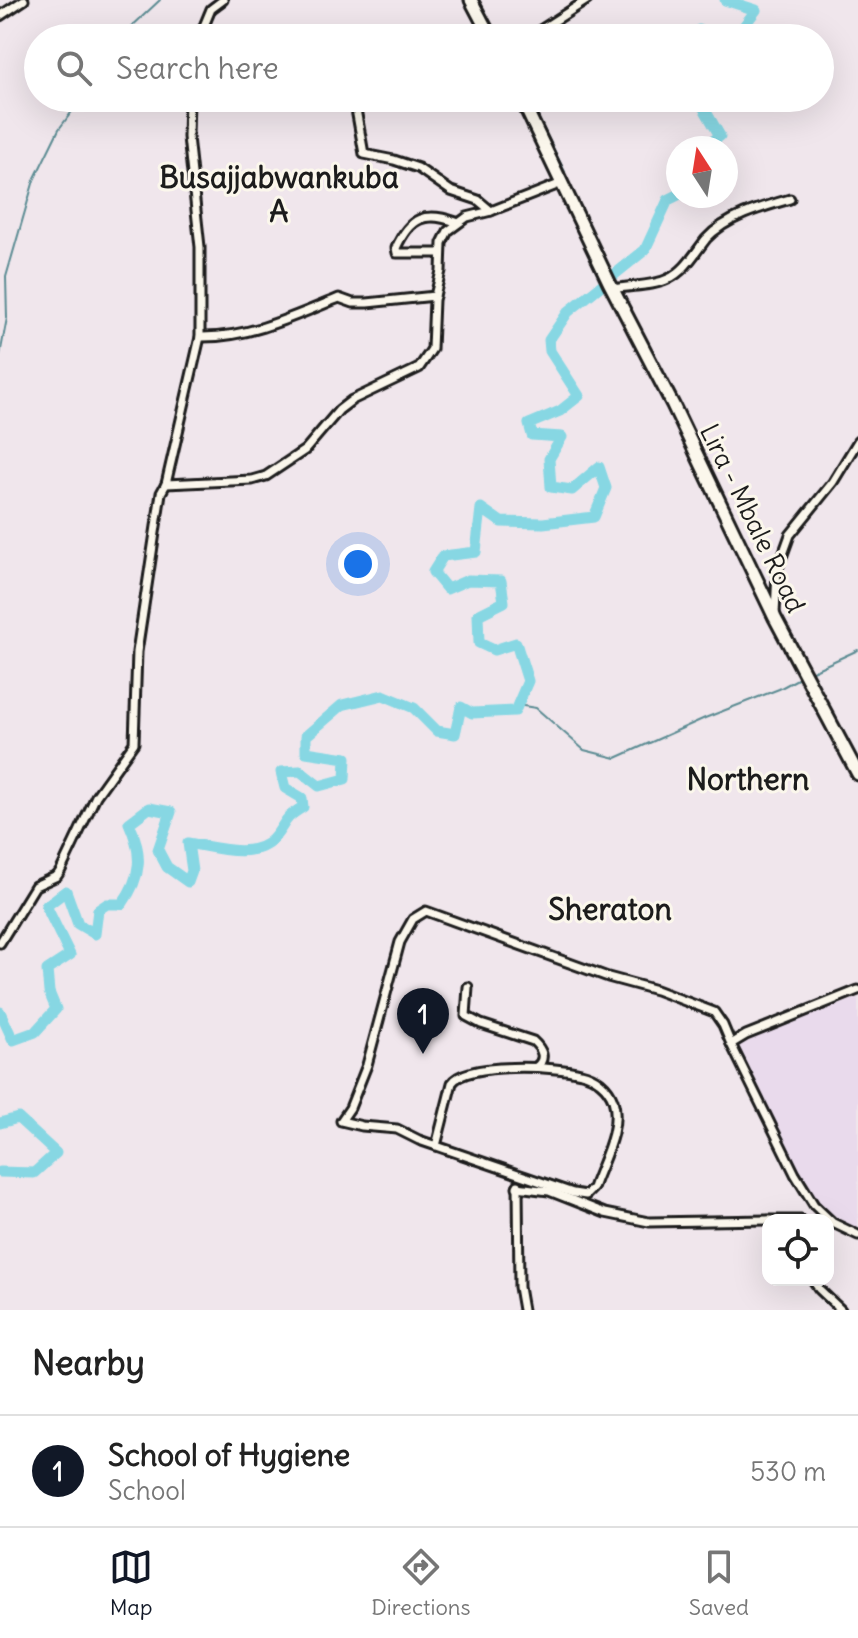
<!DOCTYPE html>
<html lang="en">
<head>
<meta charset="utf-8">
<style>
	:root { --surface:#fff; --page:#f6f6f6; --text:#222; --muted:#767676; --line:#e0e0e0; --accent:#111827 }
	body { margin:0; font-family:Delius,sans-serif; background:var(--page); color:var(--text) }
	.controls { position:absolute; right:24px; bottom:24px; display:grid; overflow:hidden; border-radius:16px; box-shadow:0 8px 32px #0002 }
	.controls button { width:72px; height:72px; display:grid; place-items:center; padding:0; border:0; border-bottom:2px solid var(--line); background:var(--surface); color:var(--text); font:40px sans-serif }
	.compass { position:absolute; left:666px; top:136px; width:72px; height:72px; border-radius:50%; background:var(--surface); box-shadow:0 8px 32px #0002; rotate:348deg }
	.you { position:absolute; left:358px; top:564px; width:28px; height:28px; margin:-20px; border:6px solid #fff; border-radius:50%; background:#1a73e8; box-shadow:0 0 0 12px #1a73e833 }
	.badge { display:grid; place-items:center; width:52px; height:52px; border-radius:50%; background:var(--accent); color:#fff; font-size:26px; font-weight:700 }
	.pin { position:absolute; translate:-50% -66px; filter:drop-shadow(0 2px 4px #0008) }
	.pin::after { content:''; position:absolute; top:42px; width:28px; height:24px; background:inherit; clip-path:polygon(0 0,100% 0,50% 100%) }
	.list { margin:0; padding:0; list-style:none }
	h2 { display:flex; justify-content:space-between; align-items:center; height:104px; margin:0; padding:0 32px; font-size:34px }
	h2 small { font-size:26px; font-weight:400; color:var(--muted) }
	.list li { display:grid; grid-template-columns:52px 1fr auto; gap:24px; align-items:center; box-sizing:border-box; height:112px; padding:0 32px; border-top:2px solid var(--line) }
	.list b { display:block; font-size:30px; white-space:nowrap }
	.list p { margin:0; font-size:26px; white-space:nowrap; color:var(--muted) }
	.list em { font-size:26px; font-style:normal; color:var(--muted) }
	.icon { flex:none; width:44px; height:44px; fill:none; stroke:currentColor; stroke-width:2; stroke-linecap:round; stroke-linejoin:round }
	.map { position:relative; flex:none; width:858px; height:1310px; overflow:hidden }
	.search { position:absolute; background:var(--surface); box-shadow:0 8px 32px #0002; left:24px; right:24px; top:24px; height:88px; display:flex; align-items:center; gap:20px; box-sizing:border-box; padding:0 28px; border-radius:44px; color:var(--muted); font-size:30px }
	.sheet { height:216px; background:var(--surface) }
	nav { display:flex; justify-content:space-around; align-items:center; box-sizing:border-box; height:112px; border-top:2px solid var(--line); background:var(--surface); font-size:22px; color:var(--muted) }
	nav a { display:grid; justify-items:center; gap:4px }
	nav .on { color:var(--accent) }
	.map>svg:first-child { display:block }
	.built { fill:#e9daec }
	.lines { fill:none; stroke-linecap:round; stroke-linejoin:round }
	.stream { stroke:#5c8c93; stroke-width:2 }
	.river { stroke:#87d7e3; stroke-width:11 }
	.minor-casing { stroke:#1c1c1c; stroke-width:13 }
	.primary-casing { stroke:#1c1c1c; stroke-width:17 }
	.minor { stroke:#fbf7ec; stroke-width:7 }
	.primary { stroke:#fbf7ec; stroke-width:11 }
	.labels { text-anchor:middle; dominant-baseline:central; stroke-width:6; stroke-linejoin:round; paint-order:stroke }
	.street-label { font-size:26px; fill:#1c1c1c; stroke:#fbf7ec }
	.quarter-label { font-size:30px; font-weight:bold; fill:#1c1c1c; stroke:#fbf7ec }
</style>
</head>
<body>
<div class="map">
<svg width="858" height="1310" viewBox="0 0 858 1310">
	<rect width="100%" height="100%" fill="#f0e6ec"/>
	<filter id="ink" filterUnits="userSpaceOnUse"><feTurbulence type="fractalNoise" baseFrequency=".0125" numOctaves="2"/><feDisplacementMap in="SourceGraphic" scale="16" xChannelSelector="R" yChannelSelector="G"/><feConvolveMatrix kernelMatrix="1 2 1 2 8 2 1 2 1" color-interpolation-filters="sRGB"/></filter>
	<g filter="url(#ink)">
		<polygon class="built" points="858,998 858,1234 826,1216 799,1176 734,1046 756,1032"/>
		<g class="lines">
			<g class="stream">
				<polyline points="477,0 497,38"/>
				<polyline points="464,1 477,26"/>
				<polyline points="133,38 128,30 160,0"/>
				<polyline points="529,98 532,104"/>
				<polyline points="533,107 565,172"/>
				<polyline points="0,355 7,318 6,277 34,180 59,129 82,98"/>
				<polyline points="808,673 858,650"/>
				<polyline points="517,705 536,708 584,750 616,758 705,718 779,689 803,676"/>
			</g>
			<g class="river">
				<polyline points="725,0 756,10 735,38"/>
				<polyline points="697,38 699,30 722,38"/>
				<polyline points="698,98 720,136 703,148"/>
				<path d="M 0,1012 L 13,1040 L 35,1032 L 56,1009 L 49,992 L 47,970 L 70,955 L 46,906 L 66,891 L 78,924 L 95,934 L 98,910 L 107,904 L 122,904 C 142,876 143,854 129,823 L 149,808 L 171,812 L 158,850 L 167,867 L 188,882 L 192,871 L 188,843 C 213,847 254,860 273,839 C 287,823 281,820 303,807 L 302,798 L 285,788 L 281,772 L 300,771 L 319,786 L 345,779 L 346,758 L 306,752 L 306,736 L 342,705 L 383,695 L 414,708 L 437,731 L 455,734 L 461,707 L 472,713 L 515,711 L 528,681 L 516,643 L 494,650 L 479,643 L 478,615 L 504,602 L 501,581 L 468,580 L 447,589 L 433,572 L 443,556 L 476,552 L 481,508 L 501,522 L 543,523 L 594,517 L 606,488 L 599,467 L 572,490 L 551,487 L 549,459 L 562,437 L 532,435 L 529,424 L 560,411 L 579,396 L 550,351 L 549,340 L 568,312 L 645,250 L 668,200 L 678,195"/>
				<polyline points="0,1123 18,1118 56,1153 34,1173 0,1172"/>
			</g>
			<defs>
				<g id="minor">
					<polyline points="0,16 24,0"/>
					<polyline points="199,38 211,9 223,0"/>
					<polyline points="528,38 587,0"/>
					<polyline points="354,98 364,154 394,160 418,168 451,191 478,200 491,211"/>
					<path d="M 441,253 L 397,253 L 396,248 C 410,217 425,211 456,222"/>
					<path d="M 613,289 C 630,285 652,287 668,279 C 685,271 695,253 706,239 C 726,217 762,207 790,199"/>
					<path d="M 200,337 C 249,338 295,316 339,298 L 353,303 L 367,303 L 435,296"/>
					<polyline points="166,484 252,480 266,476 305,450 339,410 352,400 419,368 432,349 434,300 441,271 442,243 448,231 467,217 491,211 562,183"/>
					<polyline points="775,614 777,571 790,535 833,482 858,441"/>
					<polyline points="0,943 35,886 57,876 61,870 96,796 134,743 137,652 161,493 166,484 200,337 200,247 188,137 189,98"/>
					<path d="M 468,987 L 466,1016 L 481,1024 L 533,1041 C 542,1049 547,1059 536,1067"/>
					<polyline points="858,990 746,1035 731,1044 795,1174 814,1205 833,1223 858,1235"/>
					<path d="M 436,1146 L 452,1083 C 465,1062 557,1066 581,1073 C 595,1076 608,1086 613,1100 C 622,1128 602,1161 593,1188 L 586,1195 L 573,1193 L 419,1140 L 397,1129 L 362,1126 L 341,1121 L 350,1108 L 367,1065 L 400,942 L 413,919 L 426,911 L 608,977 L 656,990 L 714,1012 L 723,1025 L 731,1044"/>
					<polyline points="518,1185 519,1287 523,1310"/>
					<polyline points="517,1187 549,1191 605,1213 649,1222 768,1220"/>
					<polyline points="769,1220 801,1220"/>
					<polyline points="813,1280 819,1289 841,1310"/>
				</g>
				<g id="primary">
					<polyline points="471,0 491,38"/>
					<polyline points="521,98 609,282 673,405 775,618 858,774"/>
				</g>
			</defs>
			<use href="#minor" class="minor-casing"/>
			<use href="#primary" class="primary-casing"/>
			<use href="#minor" class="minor"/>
			<use href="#primary" class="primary"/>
		</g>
	</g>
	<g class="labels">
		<g class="street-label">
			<text transform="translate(753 518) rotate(64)">Lira - Mbale Road</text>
		</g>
		<g class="quarter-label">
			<text x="279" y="177">Busajjabwankuba<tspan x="279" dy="34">A</tspan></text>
			<text x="748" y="779">Northern</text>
			<text x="610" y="909">Sheraton</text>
		</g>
	</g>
</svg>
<div class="controls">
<button><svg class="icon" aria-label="locate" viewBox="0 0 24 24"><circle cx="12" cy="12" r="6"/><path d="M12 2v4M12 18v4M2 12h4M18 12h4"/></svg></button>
</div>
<svg class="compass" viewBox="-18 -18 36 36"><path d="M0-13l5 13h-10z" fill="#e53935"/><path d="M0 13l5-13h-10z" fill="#767676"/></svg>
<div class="you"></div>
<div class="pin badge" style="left:423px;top:1054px">1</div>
<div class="search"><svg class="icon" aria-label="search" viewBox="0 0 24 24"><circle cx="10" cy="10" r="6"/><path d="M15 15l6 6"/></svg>Search here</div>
</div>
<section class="sheet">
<h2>Nearby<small></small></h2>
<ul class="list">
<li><span class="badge">1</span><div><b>School of Hygiene</b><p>School</p></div><em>530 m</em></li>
</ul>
</section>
<nav>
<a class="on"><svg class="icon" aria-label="map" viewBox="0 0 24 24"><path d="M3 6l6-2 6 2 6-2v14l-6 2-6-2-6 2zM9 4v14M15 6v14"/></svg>Map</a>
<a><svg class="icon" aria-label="directions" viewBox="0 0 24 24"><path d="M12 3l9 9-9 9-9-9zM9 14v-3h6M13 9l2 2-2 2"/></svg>Directions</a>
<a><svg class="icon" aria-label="saved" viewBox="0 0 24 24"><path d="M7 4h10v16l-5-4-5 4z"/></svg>Saved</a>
</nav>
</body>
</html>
